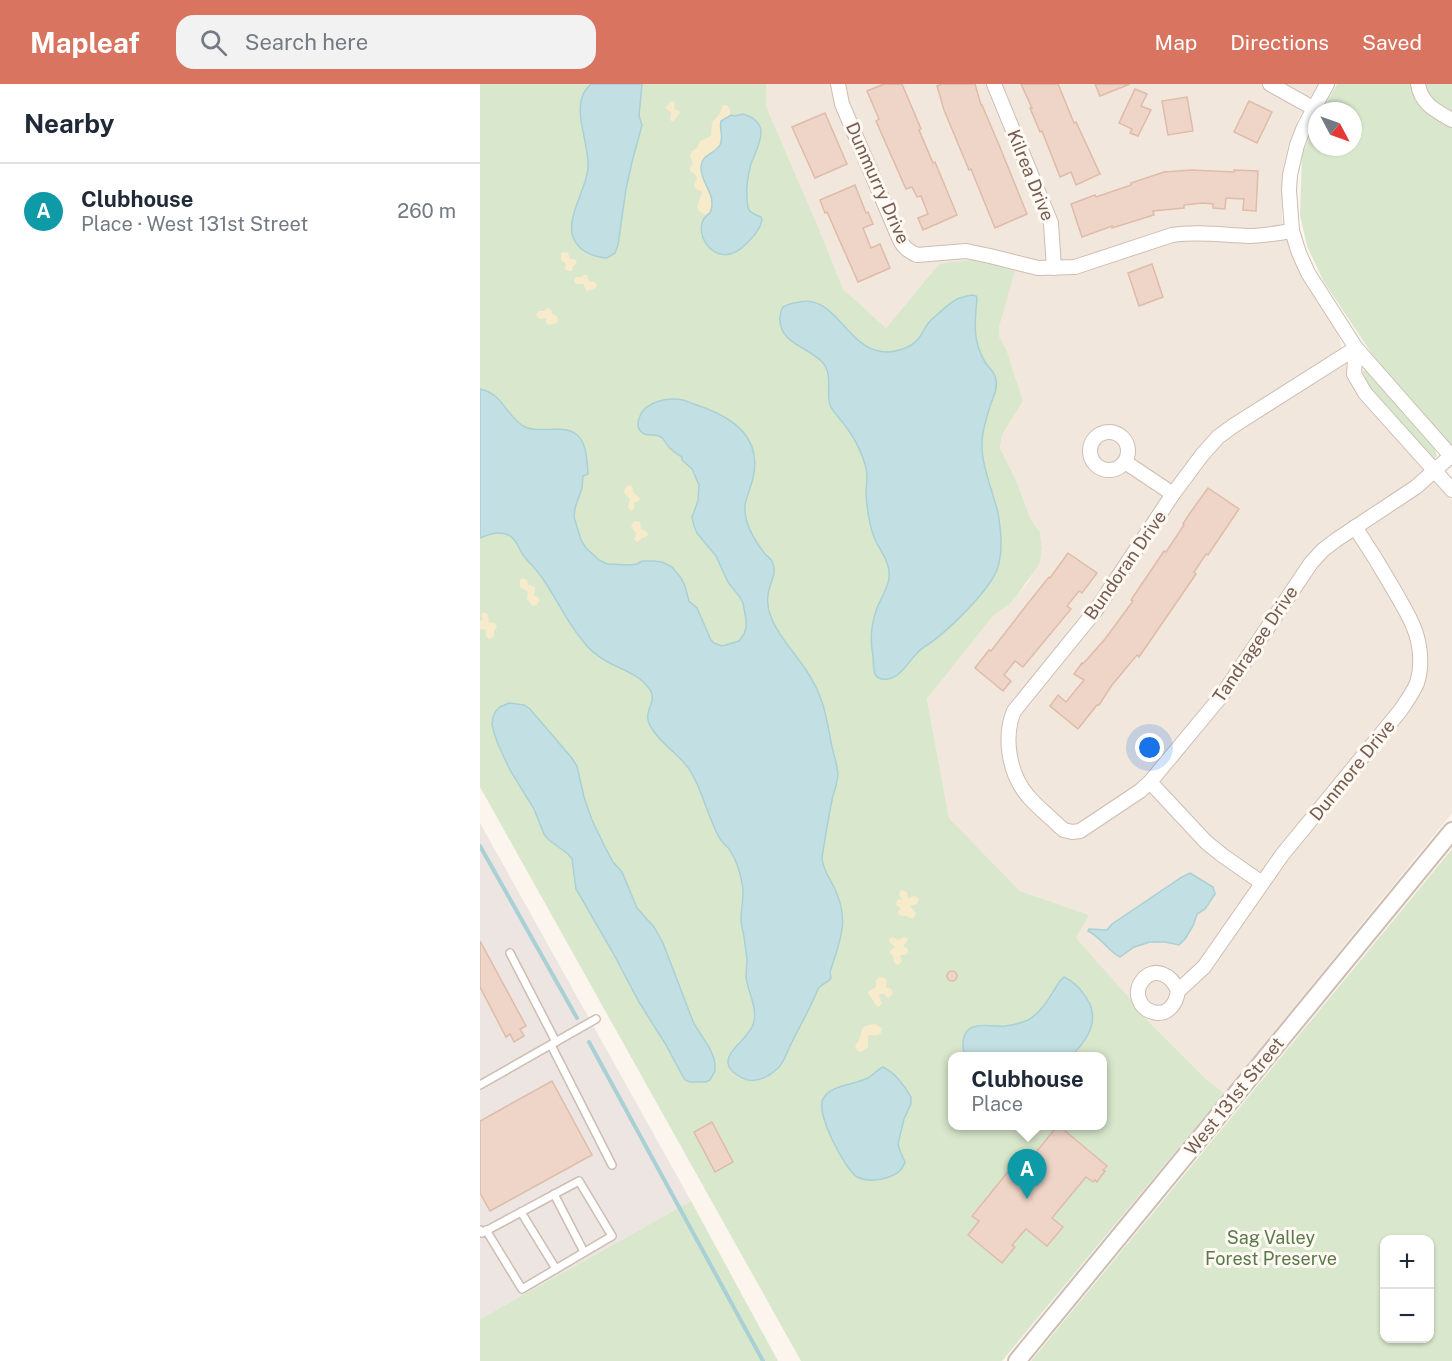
<!DOCTYPE html>
<html lang="en">
<head>
<meta charset="utf-8">
<style>
	:root { --surface:#fff; --page:#f2f2f3; --text:#1f2937; --muted:#747a83; --line:#e0e1e3; --accent:#d8745f }
	body { margin:0; font-family:"Public Sans",sans-serif; background:var(--page); color:var(--text) }
	.controls { position:absolute; right:18px; bottom:18px; display:grid; overflow:hidden; border-radius:12px; box-shadow:0 2px 4px #0004 }
	.controls button { width:54px; height:54px; display:grid; place-items:center; padding:0; border:0; border-bottom:2px solid var(--line); background:var(--surface); color:var(--text); font:30px sans-serif }
	.compass { position:absolute; left:828px; top:18px; width:54px; height:54px; border-radius:50%; background:var(--surface); box-shadow:0 2px 4px #0004; rotate:131deg }
	.you { position:absolute; left:670px; top:664px; width:21px; height:21px; margin:-15px; border:4px solid #fff; border-radius:50%; background:#1a73e8; box-shadow:0 0 0 9px #1a73e833 }
	.badge { display:grid; place-items:center; width:39px; height:39px; border-radius:50%; background:var(--accent); color:#fff; font-size:20px; font-weight:700 }
	.pin { position:absolute; translate:-50% -50px; filter:drop-shadow(0 2px 3px #0008) }
	.pin::after { content:''; position:absolute; top:32px; width:21px; height:18px; background:inherit; clip-path:polygon(0 0,100% 0,50% 100%) }
	.popup { position:absolute; left:468px; top:968px; width:159px; height:78px; box-sizing:border-box; display:grid; place-content:center; border-radius:12px; background:var(--surface); filter:drop-shadow(0 2px 4px #0005); font-size:20px; white-space:nowrap; color:var(--muted) }
	.popup b { font-size:22px; color:var(--text) }
	.popup::after { content:''; position:absolute; left:50%; top:100%; margin-left:-12px; border:12px solid transparent; border-top-color:var(--surface) }
	.list { margin:0; padding:0; list-style:none }
	h2 { display:flex; justify-content:space-between; align-items:center; height:78px; margin:0; padding:0 24px; font-size:26px }
	h2 small { font-size:20px; font-weight:400; color:var(--muted) }
	.list li { display:grid; grid-template-columns:39px 1fr auto; gap:18px; align-items:center; box-sizing:border-box; height:96px; padding:0 24px; border-top:2px solid var(--line) }
	.list b { display:block; font-size:22px; white-space:nowrap }
	.list p { margin:0; font-size:20px; white-space:nowrap; color:var(--muted) }
	.list em { font-size:20px; font-style:normal; color:var(--muted) }
	.icon { flex:none; width:33px; height:33px; fill:none; stroke:currentColor; stroke-width:2; stroke-linecap:round; stroke-linejoin:round }
	.map { position:relative; flex:none; width:972px; height:1277px; overflow:hidden }
	header { display:flex; align-items:center; gap:36px; box-sizing:border-box; height:84px; padding:0 30px; background:var(--accent); color:#fff }
	header strong { font-size:28px }
	nav { display:flex; gap:33px; margin-inline-start:auto; font-size:21px }
	.search { width:420px; height:54px; background:var(--page); display:flex; align-items:center; gap:15px; box-sizing:border-box; padding:0 21px; border-radius:18px; color:var(--muted); font-size:22px }
	main { display:flex }
	aside { flex:1; background:var(--surface) }
	.map>svg:first-child { display:block }
	.residential { fill:#f2e7dc }
	.industrial { fill:#ece5e1 }
	.green { fill:#d9e8cc; fill-rule:evenodd }
	.sand { fill:#f7ebcb }
	.water { fill:#c2e0e4; stroke:#a9d0d4; stroke-width:1.5 }
	.lines { fill:none; stroke-linecap:round; stroke-linejoin:round }
	.stream { stroke:#a9d0d4; stroke-width:4 }
	.building { fill:#eed5c7; stroke:#dfbba9; stroke-width:1.5 }
	.service-casing { stroke:#cdbdb3; stroke-width:10 }
	.minor-casing { stroke:#cdbdb3; stroke-width:16 }
	.tertiary-casing { stroke:#cdbdb3; stroke-width:20 }
	.service { stroke:#fff; stroke-width:7 }
	.minor { stroke:#fff; stroke-width:14 }
	.tertiary { stroke:#fff; stroke-width:16 }
	.labels { text-anchor:middle; dominant-baseline:central; stroke-width:6; stroke-linejoin:round; paint-order:stroke }
	.street-label { font-size:18px; fill:#755c51; stroke:#fef9f3 }
	.park-label { font-size:18px; fill:#5a794a; stroke:#fef9f3 }
</style>
</head>
<body>
<header>
<strong>Mapleaf</strong>
<div class="search"><svg class="icon" aria-label="search" viewBox="0 0 24 24"><circle cx="10" cy="10" r="6"/><path d="M15 15l6 6"/></svg>Search here</div>
<nav><a>Map</a><a>Directions</a><a>Saved</a></nav>
</header>
<main>
<aside>
<h2>Nearby<small></small></h2>
<ul class="list">
<li><span class="badge" style="background:#0f9aa8">A</span><div><b>Clubhouse</b><p>Place · West 131st Street</p></div><em>260 m</em></li>
</ul>
</aside>
<div class="map">
<svg width="972" height="1277" viewBox="0 0 972 1277">
	<rect width="100%" height="100%" fill="#fbf5ed"/>
	<polygon class="residential" points="286,0 838,0 818,35 808,62 803,86 802,112 802,136 809,164 823,195 858,250 870,293 914,351 972,416 972,729 744,1009 725,994 658,927 651,916 595,854 608,831 540,807 469,734 447,615 509,537 514,531 530,520 548,498 561,474 562,464 560,448 551,436 536,396 520,364 522,351 543,317 527,267 519,252 519,243 459,180 406,244 363,205 339,145 286,22"/>
	<polygon class="industrial" points="0,739 211,1117 0,1235"/>
	<g class="green">
		<path d="M 0,0 L 286,0 L 286,22 L 339,145 L 363,205 L 406,244 L 459,180 L 491,176 L 506,178 L 535,187 L 519,243 L 519,252 L 527,267 L 543,317 L 522,351 L 520,364 L 536,396 L 551,436 L 560,448 L 562,464 L 561,474 L 558,482 L 538,510 L 530,520 L 514,531 L 509,537 L 447,615 L 469,734 L 540,807 L 609,831 L 596,854 L 651,916 L 658,927 L 725,994 L 744,1009 L 522,1277 L 321,1277 L 0,703 ZM 472,972 L 622,972 L 622,1042 L 472,1042 Z"/>
		<polygon points="857,0 972,0 972,363 930,317 894,273 844,198 827,162 820,131 822,70 837,38 837,63 873,63 873,27 842,27"/>
		<polygon points="886,286 892,290 953,361 957,371 954,377 894,310 882,287"/>
		<path d="M 972,765 L 972,1277 L 551,1277 ZM 904,1156 L 950,1156 L 950,1254 L 904,1254 Z"/>
		<polygon points="211,1117 298,1277 0,1277 0,1235"/>
	</g>
	<g class="sand">
		<polygon points="192,17 195,19 194,25 199,27 200,29 193,38 190,36 191,28 185,24"/>
		<path d="M 243,21 L 246,21 L 249,23 L 251,31 L 240,42 L 242,57 L 237,65 L 228,71 L 221,84 C 223,89 224,94 226,99 C 230,110 235,116 230,129 L 226,131 L 219,127 L 217,122 L 222,109 L 221,107 L 216,105 L 214,102 L 217,94 L 215,90 L 210,87 L 210,84 L 213,80 L 210,71 L 212,67 L 217,64 L 220,57 L 231,52 L 232,38 L 239,31 Z"/>
		<polygon points="84,168 88,169 90,175 94,175 97,177 95,181 92,183 93,185 91,187 88,187 85,185 86,180 81,176 81,169"/>
		<polygon points="104,191 107,191 109,197 115,198 117,201 116,204 107,207 105,205 104,200 98,200 95,199 94,196 96,193 101,193"/>
		<polygon points="68,224 72,227 72,230 77,232 78,235 77,239 69,241 66,239 66,234 60,235 56,231 59,227 64,227"/>
		<polygon points="149,401 152,402 153,408 160,414 159,417 154,419 154,424 152,427 149,425 148,422 150,415 146,411 144,408 146,403"/>
		<polygon points="154,437 160,438 161,445 167,448 168,451 166,453 162,454 157,458 154,455 156,449 151,442"/>
		<path d="M 43,494 L 47,496 L 48,501 C 58,503 55,503 54,512 L 58,513 L 60,517 L 56,521 L 53,522 L 47,515 L 48,508 L 40,503 L 40,496 Z"/>
		<polygon points="5,528 8,531 9,538 15,539 17,543 14,547 14,552 9,555 6,552 6,546 0,545 0,537 3,536 1,530"/>
		<polygon points="421,806 427,808 428,814 435,812 439,815 437,820 430,822 436,829 433,835 426,832 421,832 418,829 418,827 421,824 417,822 416,818 419,815 423,816 419,811"/>
		<polygon points="413,853 418,856 424,853 427,854 428,856 423,862 428,865 428,869 425,871 420,871 422,877 418,881 414,879 413,872 410,869 411,866 415,863 409,858 409,855"/>
		<path d="M 400,893 L 405,894 L 407,897 L 406,903 L 411,905 L 413,910 L 408,914 L 404,910 L 400,910 L 399,913 L 402,919 L 399,923 L 395,920 C 393,916 389,911 388,908 L 396,903 L 396,896 Z"/>
		<path d="M 395,940 L 402,944 L 401,949 L 398,951 L 388,951 L 388,963 L 381,968 L 378,967 L 375,962 C 377,959 379,957 380,954 C 383,942 382,942 395,940 Z"/>
	</g>
	<g class="water">
		<path d="M 111,0 L 162,0 L 159,32 L 162,41 L 152,78 L 146,105 L 138,161 L 135,169 L 127,174 C 113,173 98,167 93,153 C 86,134 106,105 108,85 C 110,63 94,30 103,11 C 104,7 108,3 111,0 Z"/>
		<path d="M 263,30 C 293,39 278,61 271,80 C 268,91 266,101 267,113 C 267,117 267,122 269,126 C 272,130 277,131 281,133 L 282,136 C 280,146 274,152 267,159 C 236,193 206,143 230,129 C 238,110 220,100 221,82 C 222,70 235,70 240,61 C 244,53 239,45 241,37 L 251,31 L 255,32 Z"/>
		<path d="M 492,211 L 496,212 L 497,214 C 495,238 492,256 505,278 C 509,285 515,287 516,296 C 518,305 513,313 510,322 C 506,336 501,350 502,365 C 503,386 513,408 518,429 C 521,447 523,465 518,483 C 511,506 464,551 444,563 C 432,570 423,593 408,595 C 391,598 394,582 393,572 C 390,557 391,540 397,524 C 401,514 408,504 409,494 C 411,478 399,466 394,453 C 389,440 387,424 386,410 C 386,404 387,399 387,393 C 387,377 374,352 363,339 C 359,333 353,328 350,321 C 346,307 353,291 343,279 C 330,263 298,260 300,233 C 300,230 301,226 303,223 C 307,220 314,219 319,218 C 354,210 366,261 399,267 C 411,270 431,265 439,254 C 443,248 446,241 451,236 C 459,229 468,220 477,215 C 482,213 487,212 492,211 Z"/>
		<path d="M 0,305 C 24,310 26,333 45,343 C 60,350 82,340 96,350 C 107,358 107,377 108,390 L 103,392 L 102,404 L 95,424 L 94,433 L 101,456 L 106,464 L 119,476 L 127,480 L 150,481 L 157,480 L 162,477 L 174,477 L 182,478 L 192,483 L 201,494 L 205,502 L 209,517 L 217,524 L 231,556 L 234,559 L 242,562 L 259,557 L 264,550 L 266,544 L 266,535 L 263,519 L 259,512 L 248,498 L 236,472 L 217,449 L 214,442 L 212,433 L 218,417 L 219,401 L 212,385 L 202,376 L 202,373 C 197,370 191,366 188,362 C 184,358 185,354 179,352 C 172,350 163,353 159,345 C 157,341 158,336 160,332 C 166,317 189,313 203,316 C 210,318 218,322 225,324 C 257,336 282,356 273,394 C 269,411 261,419 267,438 C 270,448 278,461 285,470 C 288,473 292,475 293,480 C 297,491 289,500 288,511 C 287,518 288,526 291,533 C 298,552 315,569 326,586 C 344,613 346,631 352,663 C 354,671 357,681 358,689 C 358,698 354,707 352,716 C 348,735 345,755 342,774 C 343,787 350,794 355,805 C 370,838 360,856 350,888 L 351,894 C 348,899 342,899 338,905 C 331,923 321,940 312,958 C 307,967 305,978 297,985 C 290,992 278,998 268,996 C 260,994 249,987 248,979 C 247,965 271,953 274,938 C 277,922 268,909 266,893 C 266,887 267,881 267,875 C 266,868 265,860 264,853 C 263,847 261,841 261,835 C 261,823 265,811 262,799 C 260,787 256,775 249,765 C 245,760 240,757 238,751 C 227,731 220,698 206,681 C 195,668 181,659 172,645 C 159,626 181,619 168,603 C 158,590 140,585 126,577 C 117,572 108,564 102,556 C 86,537 77,515 63,495 C 57,486 49,479 43,471 C 38,464 38,457 30,452 C 21,446 9,450 0,454 Z"/>
		<polygon points="29,619 44,621 50,625 91,673 97,682 104,713 112,736 125,763 133,778 142,788 157,824 174,843 183,859 214,940 229,963 234,974 235,982 235,987 230,996 226,998 210,998 205,996 202,991 186,961 159,918 132,867 96,805 92,775 88,770 69,756 64,750 54,725 30,686 17,658 12,641 13,633 16,627 20,623"/>
		<path d="M 710,789 L 733,803 L 735,810 L 725,825 L 717,830 L 713,842 L 705,855 L 699,861 L 685,858 L 670,858 L 654,863 L 640,873 C 627,866 621,853 608,847 L 609,845 L 627,846 L 632,840 L 702,793 Z"/>
		<path d="M 584,893 C 592,897 598,902 603,909 C 622,932 610,954 591,972 L 485,972 C 481,960 482,944 497,942 C 506,940 516,943 525,942 C 532,941 541,939 548,936 C 563,928 571,910 580,897 Z"/>
		<path d="M 403,983 C 414,988 425,1002 431,1013 L 431,1020 L 424,1035 L 418,1060 L 420,1067 L 425,1078 C 422,1087 417,1090 409,1093 C 398,1097 388,1098 377,1093 C 365,1086 335,1028 343,1015 C 351,1000 375,1001 388,994 C 393,991 397,986 403,983 Z"/>
	</g>
	<g class="lines">
		<g class="stream">
			<polyline points="0,762 97,934"/>
			<polyline points="109,958 283,1277"/>
		</g>
	</g>
	<g class="building">
		<polygon points="404,0 422,0 441,45 439,46 453,79 455,78 477,131 443,146 438,134 448,130 441,112 437,113 432,103 426,105 396,37 399,35 387,7"/>
		<polygon points="462,0 495,0 501,21 502,21 519,61 547,130 515,144 491,85 489,86 464,26 457,2"/>
		<polygon points="541,0 578,0 594,39 596,38 620,90 596,101 591,88 580,93 562,47 560,48 550,24 552,24"/>
		<polygon points="615,0 650,0 620,12"/>
		<polygon points="655,5 667,10 661,22 671,26 658,52 650,49 652,45 639,39"/>
		<polygon points="707,13 713,47 688,51 682,17"/>
		<polygon points="769,17 792,28 777,59 754,48"/>
		<polygon points="345,29 367,80 335,94 312,43"/>
		<polygon points="712,86 754,88 754,86 778,87 776,127 763,126 764,115 746,114 745,125 733,124 733,120 723,119 704,121 704,124 673,127 674,131 632,144 632,142 602,153 591,120 615,111 616,113 651,101 651,99 684,88"/>
		<polygon points="375,101 386,129 388,128 393,140 383,144 391,164 400,160 410,184 378,198 347,128 345,129 340,116"/>
		<polygon points="672,180 683,213 659,222 648,189"/>
		<polygon points="728,404 759,425 728,471 726,470 714,488 716,490 659,573 657,571 632,601 619,621 617,621 598,645 570,622 578,611 586,618 604,596 594,590 602,579 603,580 625,555 653,517 651,516 684,467 686,468 704,441 703,440 710,429"/>
		<polygon points="588,469 617,489 602,509 599,507 587,522 591,525 543,583 535,577 524,591 531,597 523,607 495,584 509,566 511,567 549,518 569,493 570,494"/>
		<polygon points="0,857 46,942 40,945 44,952 34,958 30,950 26,953 0,903"/>
		<circle cx="472" cy="892" r="5"/>
		<polygon points="72,997 112,1071 10,1127 0,1109 0,1037"/>
		<polygon points="232,1038 253,1078 235,1088 214,1048"/>
		<polygon points="578,1041 627,1082 623,1086 625,1087 617,1098 615,1096 613,1098 606,1093 572,1134 583,1143 567,1162 546,1145 532,1161 535,1163 522,1179 488,1151 499,1137 492,1132 540,1073 553,1072"/>
	</g>
	<g class="lines">
		<defs>
			<g id="service">
				<polyline points="30,869 76,958"/>
				<polyline points="71,961 132,1081"/>
				<polyline points="0,1001 116,935"/>
				<polyline points="74,1110 104,1168"/>
				<polyline points="41,1128 76,1185"/>
				<polyline points="0,1146 2,1149 99,1097 132,1152 42,1205 6,1146"/>
			</g>
			<g id="minor">
				<path d="M 358,0 L 362,20 L 419,154 C 423,163 428,167 437,171 L 486,167 L 510,172 L 558,184 L 595,183 L 692,151 C 718,147 743,151 769,152 C 783,152 798,149 812,147"/>
				<polyline points="514,0 571,139 574,184"/>
				<polyline points="790,0 833,24"/>
				<polyline points="847,0 824,43 817,61 810,91 809,106 812,147 819,169 828,189 876,264 972,373"/>
				<path d="M 938,0 C 941,20 956,27 972,36"/>
				<path d="M 876,264 L 753,342 L 738,353 L 722,371 L 693,410 L 616,526 L 534,627 C 523,653 529,690 548,712 C 557,723 569,732 579,742 L 584,746 L 592,748 L 600,747 L 660,707 L 670,698 L 743,610 L 831,479 L 843,466 L 856,456 L 936,403 L 972,371"/>
				<polyline points="876,264 874,290 885,309 972,406"/>
				<circle cx="629" cy="367" r="19"/>
				<polyline points="645,378 693,410"/>
				<polyline points="670,698 726,758 742,771 782,799"/>
				<path d="M 698,907 C 692,891 674,881 662,897 C 653,909 660,925 673,928 C 687,932 696,921 698,907 L 724,883 L 802,771 L 920,627 C 926,618 933,609 937,599 C 941,586 941,570 938,557 C 934,539 923,522 914,506 C 902,485 889,464 875,443"/>
			</g>
			<polyline id="tertiary" points="537,1277 972,747"/>
		</defs>
		<use href="#service" class="service-casing"/>
		<use href="#minor" class="minor-casing"/>
		<use href="#tertiary" class="tertiary-casing"/>
		<use href="#service" class="service"/>
		<use href="#minor" class="minor"/>
		<use href="#tertiary" class="tertiary"/>
	</g>
	<g class="labels">
		<g class="street-label">
			<text transform="translate(551 91) rotate(68)">Kilrea Drive</text>
			<text transform="translate(398 99) rotate(66)">Dunmurry Drive</text>
			<text transform="translate(645 481) rotate(-55)">Bundoran Drive</text>
			<text transform="translate(775 560) rotate(-56)">Tandragee Drive</text>
			<text transform="translate(872 686) rotate(-51)">Dunmore Drive</text>
			<text transform="translate(754 1012) rotate(-51)">West 131st Street</text>
		</g>
		<g class="park-label">
			<text x="791" y="1153">Sag Valley<tspan x="791" dy="21">Forest Preserve</tspan></text>
		</g>
	</g>
</svg>
<div class="controls">
<button>+</button>
<button>−</button>
</div>
<svg class="compass" viewBox="-18 -18 36 36"><path d="M0-13l5 13h-10z" fill="#e53935"/><path d="M0 13l5-13h-10z" fill="#747a83"/></svg>
<div class="you"></div>
<div class="pin badge" style="left:547px;top:1115px;background:#0f9aa8">A</div>
<div class="popup"><b>Clubhouse</b>Place</div>
</div>
</main>
</body>
</html>
